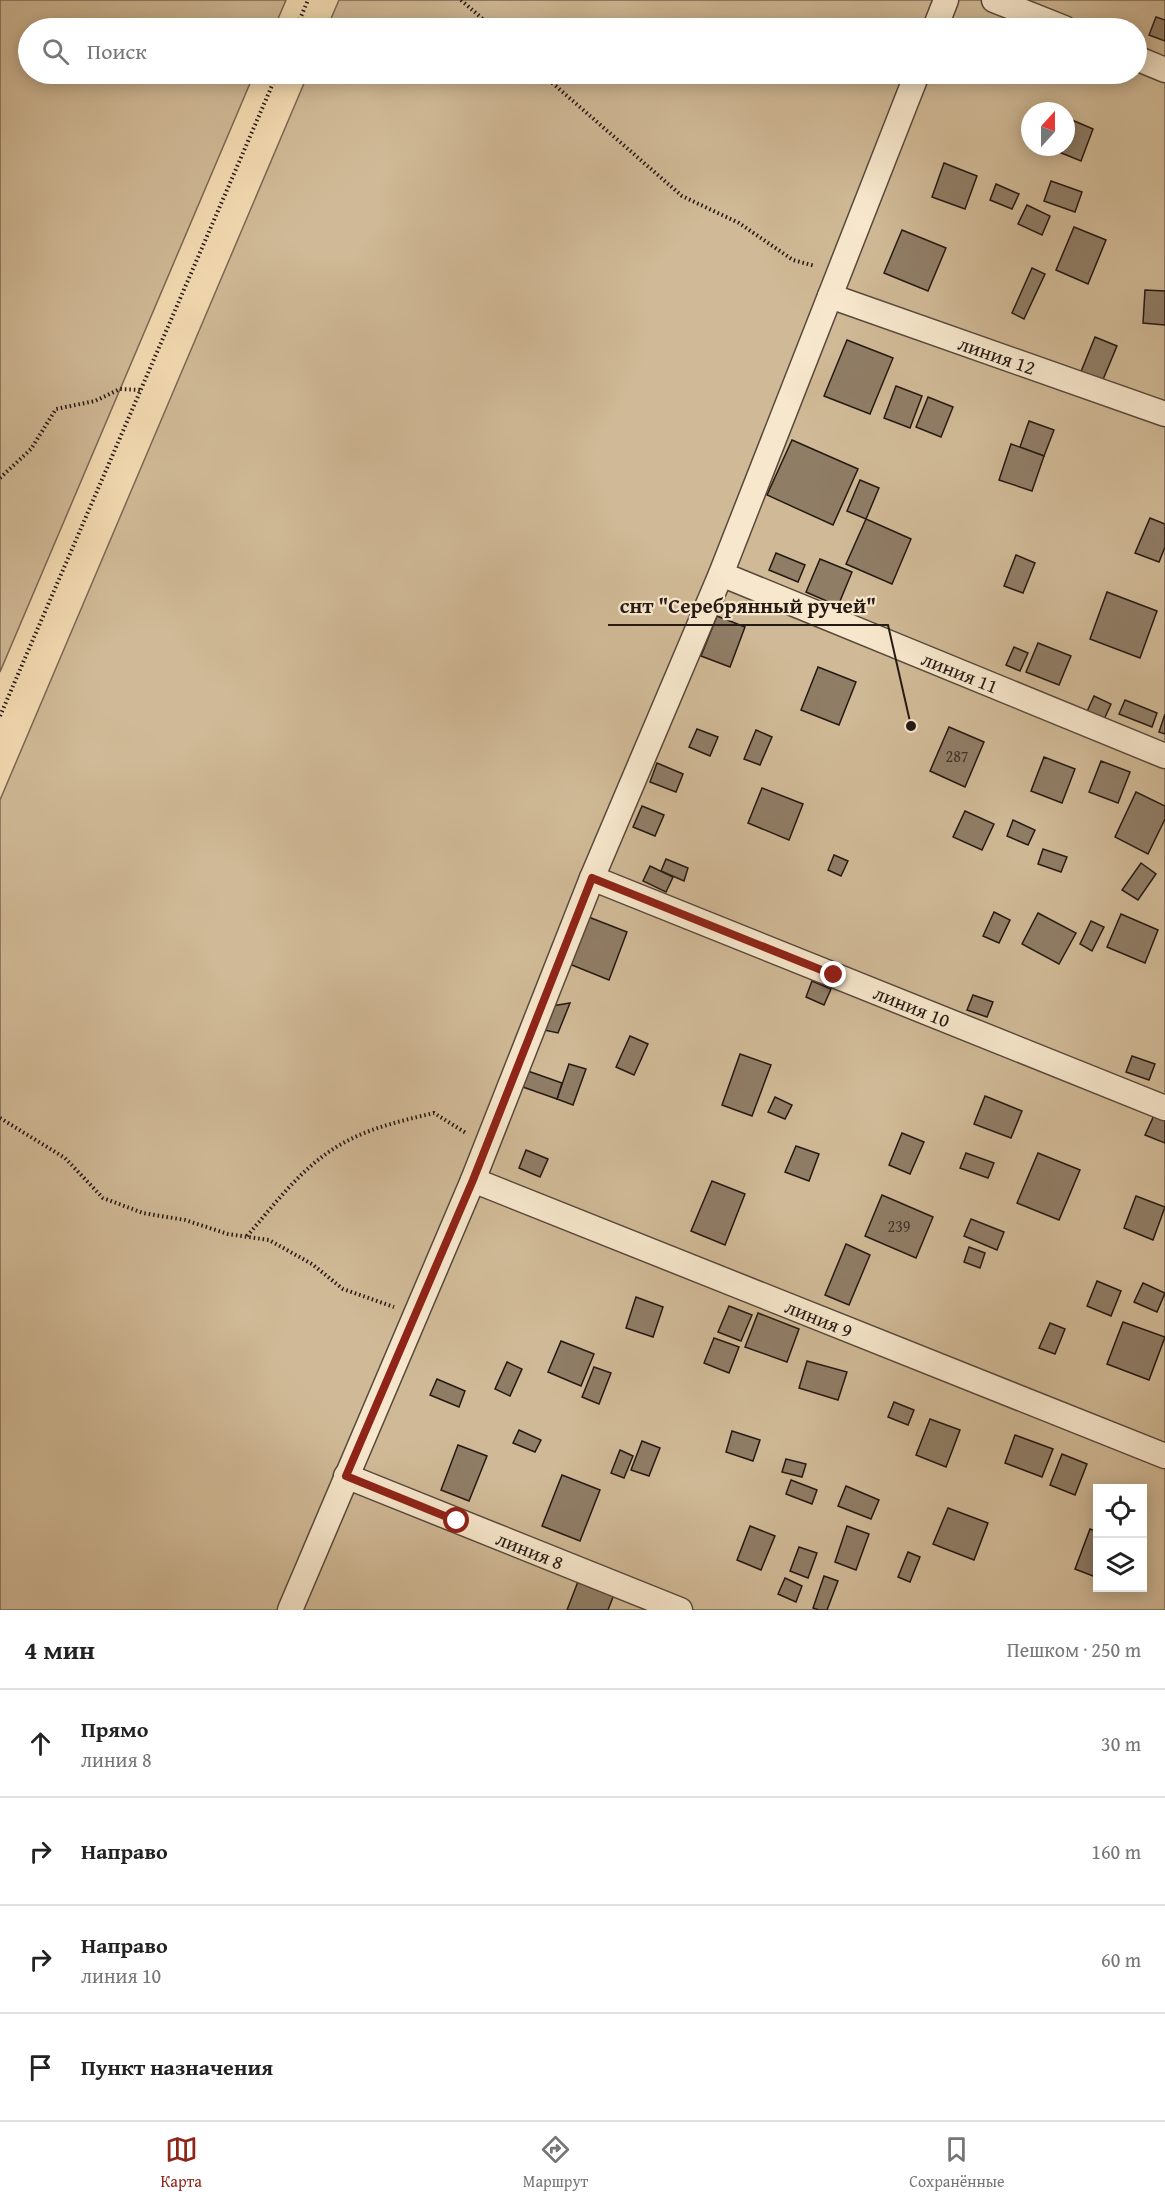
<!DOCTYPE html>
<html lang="ru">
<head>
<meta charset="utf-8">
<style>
	:root { --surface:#fff; --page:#f2f2f2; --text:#222; --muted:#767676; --line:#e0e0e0; --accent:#8f2418 }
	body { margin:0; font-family:"Gentium Book Plus",serif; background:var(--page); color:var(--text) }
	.controls { position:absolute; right:18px; bottom:18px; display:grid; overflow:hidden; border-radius:0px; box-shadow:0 3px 15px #0003 }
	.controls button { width:54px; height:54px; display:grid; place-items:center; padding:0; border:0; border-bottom:2px solid var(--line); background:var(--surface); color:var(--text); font:30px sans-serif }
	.compass { position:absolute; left:1021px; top:102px; width:54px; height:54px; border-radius:50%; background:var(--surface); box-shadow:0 3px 15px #0003; rotate:21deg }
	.stop { position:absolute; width:18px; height:18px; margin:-14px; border:4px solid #8f2418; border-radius:50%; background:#fff }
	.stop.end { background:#8f2418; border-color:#fff; box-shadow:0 2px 6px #0008 }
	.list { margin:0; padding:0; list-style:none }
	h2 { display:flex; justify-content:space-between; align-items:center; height:78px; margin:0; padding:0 24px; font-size:26px }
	h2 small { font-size:20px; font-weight:400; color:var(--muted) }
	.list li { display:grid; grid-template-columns:39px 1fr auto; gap:18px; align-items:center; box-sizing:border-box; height:108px; padding:0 24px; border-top:2px solid var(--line) }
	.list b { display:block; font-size:22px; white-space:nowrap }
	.list p { margin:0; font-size:20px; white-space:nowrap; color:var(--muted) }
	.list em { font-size:20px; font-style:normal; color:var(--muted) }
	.icon { flex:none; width:33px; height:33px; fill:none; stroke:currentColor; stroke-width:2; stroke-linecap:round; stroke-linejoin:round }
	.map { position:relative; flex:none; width:1165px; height:1610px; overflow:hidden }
	.search { position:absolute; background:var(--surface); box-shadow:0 3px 15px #0003; left:18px; right:18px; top:18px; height:66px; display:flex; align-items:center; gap:15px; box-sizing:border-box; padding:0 21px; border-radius:33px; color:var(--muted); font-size:22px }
	.sheet { height:510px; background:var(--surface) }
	nav { display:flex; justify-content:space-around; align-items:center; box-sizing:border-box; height:84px; border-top:2px solid var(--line); background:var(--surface); font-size:16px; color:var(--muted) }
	nav a { display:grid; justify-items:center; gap:3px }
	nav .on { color:var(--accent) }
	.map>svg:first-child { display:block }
	.green { fill:#d0b996; stroke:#7a6955; stroke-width:1.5; fill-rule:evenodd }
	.building { fill:#907d66; stroke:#251914; stroke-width:1.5 }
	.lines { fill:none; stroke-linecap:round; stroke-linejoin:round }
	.minor-casing { stroke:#58493b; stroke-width:27 }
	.path { stroke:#251914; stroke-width:4; stroke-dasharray:1.5 3; stroke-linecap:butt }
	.minor { stroke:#f7e7cc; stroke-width:24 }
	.route { stroke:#8f2418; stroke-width:8 }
	.labels { text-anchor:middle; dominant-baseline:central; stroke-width:4.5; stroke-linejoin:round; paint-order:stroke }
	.number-label { font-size:16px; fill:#403228 }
	.street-label { font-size:20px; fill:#251914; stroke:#f7e7cc }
	.leader { fill:none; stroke:#251914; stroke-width:2 }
	.callout-dot { fill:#251914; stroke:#f7e7cc; stroke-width:2 }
	.callout-label { font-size:21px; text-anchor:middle; font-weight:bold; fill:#251914; stroke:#f7e7cc; stroke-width:4.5; stroke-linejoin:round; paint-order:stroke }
</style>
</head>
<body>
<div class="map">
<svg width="1165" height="1610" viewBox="0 0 1165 1610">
	<rect width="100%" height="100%" fill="#f3dab1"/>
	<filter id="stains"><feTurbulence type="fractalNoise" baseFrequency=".00333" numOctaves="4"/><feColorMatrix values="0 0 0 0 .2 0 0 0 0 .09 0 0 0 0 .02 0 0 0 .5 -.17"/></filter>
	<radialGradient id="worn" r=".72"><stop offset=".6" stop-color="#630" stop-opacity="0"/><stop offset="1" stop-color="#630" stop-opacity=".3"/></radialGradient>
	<g class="green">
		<polygon points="0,0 286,0 274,28 28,28 28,74 254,74 0,672"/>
		<path d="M 339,0 L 1165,0 L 1165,1610 L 0,1610 L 0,800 L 308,74 L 1136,74 L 1136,28 L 327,28 ZM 1030,111 L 1066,111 L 1066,147 L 1030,147 ZM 1098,1488 L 1142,1488 L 1142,1588 L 1098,1588 Z"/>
	</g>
	<g class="building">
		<polygon points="1156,17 1165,20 1165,41 1149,35"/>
		<polygon points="1072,120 1093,129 1081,161 1059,152 1061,147 1066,147 1066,134"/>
		<polygon points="944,163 977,176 965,209 932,197"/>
		<polygon points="1051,181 1082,192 1075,212 1044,201"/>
		<polygon points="996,184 1019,194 1012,209 990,200"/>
		<polygon points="1027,205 1050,216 1042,235 1018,224"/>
		<polygon points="1074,227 1106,240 1088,284 1056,270"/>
		<polygon points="902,230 946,248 928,291 884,273"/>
		<polygon points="1032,268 1045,274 1024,319 1012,313"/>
		<polygon points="1145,290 1165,291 1165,325 1143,323"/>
		<polygon points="1095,337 1117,346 1102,382 1080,374"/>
		<polygon points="847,340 893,358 870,414 824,396"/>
		<polygon points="896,386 922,396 910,428 884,418"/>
		<polygon points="928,397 953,407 941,437 916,427"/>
		<polygon points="1029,421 1054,430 1044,456 1020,447"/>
		<polygon points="792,440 858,469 833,525 767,495"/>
		<polygon points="1011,444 1044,456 1032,491 999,480"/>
		<polygon points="860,480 879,488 866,519 847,511"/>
		<polygon points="1150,518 1165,524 1165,547 1159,562 1135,553"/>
		<polygon points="866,519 911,539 892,584 846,564"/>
		<polygon points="776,553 805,565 798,582 769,570"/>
		<polygon points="1016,555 1035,563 1023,593 1004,586"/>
		<polygon points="820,559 852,572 838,606 806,592"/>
		<polygon points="1107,592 1157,611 1140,658 1090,639"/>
		<polygon points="717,616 745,627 730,667 701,656"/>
		<polygon points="1038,643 1071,656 1059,685 1026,672"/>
		<polygon points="1014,647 1028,653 1020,671 1006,665"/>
		<polygon points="818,667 856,682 839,725 801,710"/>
		<polygon points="1094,696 1111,704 1102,724 1085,716"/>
		<polygon points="1125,700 1157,713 1152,727 1119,714"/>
		<polygon points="1165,714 1165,734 1159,732"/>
		<polygon points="949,727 984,742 965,787 930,771"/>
		<polygon points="697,729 718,737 710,756 689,747"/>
		<polygon points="756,730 772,737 760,765 744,759"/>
		<polygon points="1044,757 1075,769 1062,803 1031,791"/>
		<polygon points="1101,761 1130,772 1118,803 1089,792"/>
		<polygon points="657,763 683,774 676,792 650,782"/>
		<polygon points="762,788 803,804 789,840 748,823"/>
		<polygon points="1136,792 1165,806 1165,819 1148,854 1115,837"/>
		<polygon points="642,806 664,815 655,836 633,827"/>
		<polygon points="965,811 994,824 982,850 953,837"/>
		<polygon points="1013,820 1035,830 1028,845 1007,836"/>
		<polygon points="1043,849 1067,857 1061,872 1038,864"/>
		<polygon points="834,855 848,861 841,876 828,870"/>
		<polygon points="666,859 688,868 684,881 661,871"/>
		<polygon points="1141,863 1156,874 1138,900 1122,890"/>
		<polygon points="650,866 673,877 666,892 643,881"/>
		<polygon points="994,912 1010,920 999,943 983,936"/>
		<polygon points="1038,913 1076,933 1059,964 1022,944"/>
		<polygon points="1121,914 1158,930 1145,963 1107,947"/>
		<polygon points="586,916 627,932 609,980 567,963"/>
		<polygon points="1091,921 1104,927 1092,951 1080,944"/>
		<polygon points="812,981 831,989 824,1005 806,997"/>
		<polygon points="973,995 993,1002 987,1017 967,1010"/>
		<polygon points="570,1003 558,1033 544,1030 552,1006"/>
		<polygon points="630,1036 648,1044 634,1075 616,1067"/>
		<polygon points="740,1054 771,1065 752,1116 722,1105"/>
		<polygon points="1132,1056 1155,1064 1149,1080 1126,1072"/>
		<polygon points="569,1064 586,1069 573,1105 557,1099"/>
		<polygon points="525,1070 562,1083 557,1099 520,1086"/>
		<polygon points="985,1096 1022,1111 1011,1138 974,1124"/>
		<polygon points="775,1097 792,1105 785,1119 768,1112"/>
		<polygon points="1156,1111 1165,1115 1165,1143 1145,1135"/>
		<polygon points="902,1133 924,1142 910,1174 889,1165"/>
		<polygon points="796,1146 819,1154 809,1181 785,1172"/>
		<polygon points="526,1150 548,1159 540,1177 519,1168"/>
		<polygon points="966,1153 994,1163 988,1178 960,1168"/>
		<polygon points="1038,1153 1080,1170 1059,1220 1017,1203"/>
		<polygon points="712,1181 745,1194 725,1245 691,1231"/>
		<polygon points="882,1195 933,1217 916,1258 865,1236"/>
		<polygon points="1136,1196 1165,1207 1153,1240 1124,1228"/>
		<polygon points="971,1219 1004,1232 997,1250 964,1236"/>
		<polygon points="846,1244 870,1255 849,1305 825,1295"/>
		<polygon points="969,1247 985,1253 980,1268 964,1262"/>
		<polygon points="1097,1281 1121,1291 1111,1316 1087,1306"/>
		<polygon points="1143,1283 1165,1293 1157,1312 1134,1302"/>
		<polygon points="636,1297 663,1307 653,1337 626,1328"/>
		<polygon points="729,1306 752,1315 741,1341 718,1332"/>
		<polygon points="758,1313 799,1329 787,1362 745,1347"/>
		<polygon points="1123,1322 1165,1337 1149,1380 1107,1364"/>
		<polygon points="1050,1323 1065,1329 1055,1354 1039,1348"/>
		<polygon points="714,1338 739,1347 729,1373 704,1363"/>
		<polygon points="561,1341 594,1354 581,1386 548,1372"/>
		<polygon points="807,1361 847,1372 838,1400 799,1388"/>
		<polygon points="507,1362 522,1369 510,1396 495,1389"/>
		<polygon points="594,1367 611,1373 599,1404 582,1397"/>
		<polygon points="437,1379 465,1391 459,1407 430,1395"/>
		<polygon points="894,1402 914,1410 908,1425 888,1417"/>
		<polygon points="930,1419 960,1430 946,1467 916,1455"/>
		<polygon points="519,1430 541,1440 535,1452 513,1443"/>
		<polygon points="732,1431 760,1440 753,1461 726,1452"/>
		<polygon points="1015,1435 1053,1449 1042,1477 1005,1463"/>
		<polygon points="642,1441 660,1448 649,1476 631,1470"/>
		<polygon points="458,1445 487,1456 469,1501 441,1490"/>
		<polygon points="620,1450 633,1456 624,1478 611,1473"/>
		<polygon points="1062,1454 1087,1464 1075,1495 1050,1485"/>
		<polygon points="786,1459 806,1464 802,1477 782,1472"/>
		<polygon points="562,1475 600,1490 580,1541 542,1526"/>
		<polygon points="791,1480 817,1490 812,1504 786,1494"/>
		<polygon points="846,1486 879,1500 871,1519 838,1506"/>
		<polygon points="948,1508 988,1523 974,1560 933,1544"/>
		<polygon points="750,1526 775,1536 761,1570 737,1560"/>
		<polygon points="847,1526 869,1534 856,1570 835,1562"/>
		<polygon points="1090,1529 1098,1532 1098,1578 1075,1569"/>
		<polygon points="799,1547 817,1553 808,1578 790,1571"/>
		<polygon points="908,1552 920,1557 910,1582 898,1577"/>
		<polygon points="824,1576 838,1581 827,1610 819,1610 813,1608"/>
		<polygon points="785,1578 802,1586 796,1602 778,1594"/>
		<polygon points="579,1579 615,1592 608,1610 567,1610"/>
	</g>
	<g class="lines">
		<defs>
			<g id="minor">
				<polyline points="994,0 1064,28"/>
				<polyline points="935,28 946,0"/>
				<polyline points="1136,58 1165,70"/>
				<polyline points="830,296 1165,414"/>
				<polyline points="721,574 1165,756"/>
				<polyline points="592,878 1165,1108"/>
				<polyline points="473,1180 1165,1456"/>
				<polyline points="346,1476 680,1610"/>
				<polyline points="290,1610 473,1180 592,878 721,574 917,74"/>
			</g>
		</defs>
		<use href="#minor" class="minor-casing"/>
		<g class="path">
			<polyline points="461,0 493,28"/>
			<polyline points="296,28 308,0"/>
			<polyline points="542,74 682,196 739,223 793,260 815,266"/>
			<polyline points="0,478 31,449 56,409 95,401 120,389 141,390"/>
			<polyline points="0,716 277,74"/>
			<polyline points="0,1118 65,1158 103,1198 143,1213 185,1220 228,1234 269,1240 312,1264 343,1289 394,1307"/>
			<path d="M 247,1236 C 275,1204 301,1168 338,1146 C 368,1128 401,1121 434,1113 L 466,1133"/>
		</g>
		<use href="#minor" class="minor"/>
	</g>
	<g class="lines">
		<polyline class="route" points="457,1521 346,1476 473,1180 592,878 834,975"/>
	</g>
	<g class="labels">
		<g class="number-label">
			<text x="957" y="756">287</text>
			<text x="899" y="1226">239</text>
		</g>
		<g class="street-label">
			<text transform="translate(997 355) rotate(19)">линия 12</text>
			<text transform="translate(960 672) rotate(22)">линия 11</text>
			<text transform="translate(912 1006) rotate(22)">линия 10</text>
			<text transform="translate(819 1318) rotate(22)">линия 9</text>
			<text transform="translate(530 1550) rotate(22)">линия 8</text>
		</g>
	</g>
	<path class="leader" d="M911 726L888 625H608"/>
	<circle class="callout-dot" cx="911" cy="726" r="6"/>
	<g class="callout-label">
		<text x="748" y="613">снт "Серебрянный ручей"</text>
	</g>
	<rect width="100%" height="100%" filter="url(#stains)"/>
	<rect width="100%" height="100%" fill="url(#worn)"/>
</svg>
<div class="controls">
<button><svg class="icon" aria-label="locate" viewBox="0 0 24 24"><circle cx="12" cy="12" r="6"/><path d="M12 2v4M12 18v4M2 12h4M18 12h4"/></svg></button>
<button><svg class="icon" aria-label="layers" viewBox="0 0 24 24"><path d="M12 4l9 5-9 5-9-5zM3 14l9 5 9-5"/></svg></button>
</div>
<svg class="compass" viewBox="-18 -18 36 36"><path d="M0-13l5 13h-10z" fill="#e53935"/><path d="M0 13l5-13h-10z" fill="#767676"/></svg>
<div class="stop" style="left:457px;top:1521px"></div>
<div class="stop end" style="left:834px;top:975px"></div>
<div class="search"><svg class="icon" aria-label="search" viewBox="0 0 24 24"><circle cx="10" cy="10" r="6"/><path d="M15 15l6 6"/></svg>Поиск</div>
</div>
<section class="sheet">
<h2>4 мин<small>Пешком · 250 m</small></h2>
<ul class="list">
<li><svg class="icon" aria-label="ahead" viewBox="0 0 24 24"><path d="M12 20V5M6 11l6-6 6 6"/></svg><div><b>Прямо</b><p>линия 8</p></div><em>30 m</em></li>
<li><svg class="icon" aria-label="right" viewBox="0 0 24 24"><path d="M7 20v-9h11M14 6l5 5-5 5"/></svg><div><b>Направо</b></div><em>160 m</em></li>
<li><svg class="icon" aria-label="right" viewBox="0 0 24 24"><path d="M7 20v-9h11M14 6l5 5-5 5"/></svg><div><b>Направо</b><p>линия 10</p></div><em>60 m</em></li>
<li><svg class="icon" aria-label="arrive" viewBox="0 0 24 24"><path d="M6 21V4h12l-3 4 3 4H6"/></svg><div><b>Пункт назначения</b></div></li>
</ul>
</section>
<nav>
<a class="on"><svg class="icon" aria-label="map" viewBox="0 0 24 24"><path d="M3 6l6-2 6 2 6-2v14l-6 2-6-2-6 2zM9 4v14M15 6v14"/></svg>Карта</a>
<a><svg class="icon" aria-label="directions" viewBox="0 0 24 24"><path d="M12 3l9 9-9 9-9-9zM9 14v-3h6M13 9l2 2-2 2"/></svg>Маршрут</a>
<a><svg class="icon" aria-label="saved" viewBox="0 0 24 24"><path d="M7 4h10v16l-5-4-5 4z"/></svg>Сохранённые</a>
</nav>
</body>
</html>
